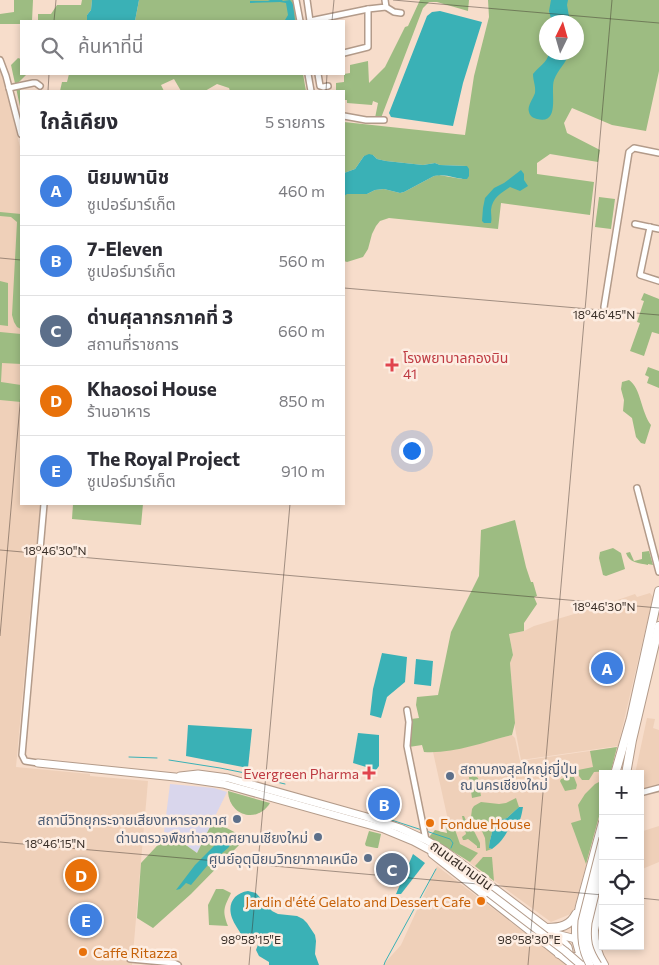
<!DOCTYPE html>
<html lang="th">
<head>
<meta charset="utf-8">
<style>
	:root { --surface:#fff; --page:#f2f2f3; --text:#2b2b33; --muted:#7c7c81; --line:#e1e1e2; --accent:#4946bc }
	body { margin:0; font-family:Commissioner,"Noto Sans Thai",sans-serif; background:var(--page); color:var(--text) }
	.controls { position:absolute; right:15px; bottom:15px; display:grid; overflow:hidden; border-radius:0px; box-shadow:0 2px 8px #0003 }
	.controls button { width:45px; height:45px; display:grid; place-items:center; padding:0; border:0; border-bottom:1px solid var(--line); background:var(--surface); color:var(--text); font:25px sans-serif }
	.compass { position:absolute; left:539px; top:15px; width:45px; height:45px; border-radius:50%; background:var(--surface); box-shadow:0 2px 8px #0003; rotate:5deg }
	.you { position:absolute; left:411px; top:450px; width:18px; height:18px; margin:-12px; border:4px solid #fff; border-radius:50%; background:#1a73e8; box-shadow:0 0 0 8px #1a73e833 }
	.badge { display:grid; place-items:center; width:32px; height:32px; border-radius:50%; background:var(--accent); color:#fff; font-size:16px; font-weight:700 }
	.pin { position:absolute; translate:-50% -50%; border:2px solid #fff; box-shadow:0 1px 5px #0006 }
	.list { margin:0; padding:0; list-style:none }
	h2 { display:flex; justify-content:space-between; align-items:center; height:65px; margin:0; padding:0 20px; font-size:21px }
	h2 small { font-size:16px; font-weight:400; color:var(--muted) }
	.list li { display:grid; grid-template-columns:32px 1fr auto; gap:15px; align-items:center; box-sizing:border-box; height:70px; padding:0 20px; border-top:1px solid var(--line) }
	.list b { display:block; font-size:19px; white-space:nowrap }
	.list p { margin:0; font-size:16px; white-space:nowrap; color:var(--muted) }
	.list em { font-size:16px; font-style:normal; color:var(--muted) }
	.icon { flex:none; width:28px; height:28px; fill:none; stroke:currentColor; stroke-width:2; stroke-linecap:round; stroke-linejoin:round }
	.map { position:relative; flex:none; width:659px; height:965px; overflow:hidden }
	.search { position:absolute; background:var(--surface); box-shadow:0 2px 8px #0003; left:20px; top:20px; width:325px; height:55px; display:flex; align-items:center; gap:12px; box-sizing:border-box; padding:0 18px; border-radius:0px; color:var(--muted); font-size:19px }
	.panel { position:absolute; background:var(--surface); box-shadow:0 2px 8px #0003; left:20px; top:90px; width:325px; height:415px; border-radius:0px }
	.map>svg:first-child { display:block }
	.built { fill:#efd0b9 }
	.industrial { fill:#d9d6ec }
	.green { fill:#9dbc82; fill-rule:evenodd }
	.water { fill:#3ab1b6 }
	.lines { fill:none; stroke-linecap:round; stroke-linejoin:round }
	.stream { stroke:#3ab1b6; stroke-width:1 }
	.street-casing { stroke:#b39b8a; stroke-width:8 }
	.secondary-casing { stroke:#b39b8a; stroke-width:9 }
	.primary-casing { stroke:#b39b8a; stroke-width:10 }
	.street { stroke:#fff; stroke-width:5 }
	.secondary { stroke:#fff; stroke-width:7 }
	.primary { stroke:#fff; stroke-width:8 }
	.secondary-bridge-casing { stroke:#b39b8a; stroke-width:9; stroke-linecap:butt }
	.secondary-bridge { stroke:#fff; stroke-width:7 }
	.ticks { fill:none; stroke:#392f28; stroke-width:1; stroke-opacity:0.45 }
	.health-dot { fill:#e0444e; stroke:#fdede2; stroke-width:2 }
	.service-dot { fill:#5c6f8a; stroke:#fdede2; stroke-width:2 }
	.food-dot { fill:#e8710a; stroke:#fdede2; stroke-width:2 }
	.labels { text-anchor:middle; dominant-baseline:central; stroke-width:5; stroke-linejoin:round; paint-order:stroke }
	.health-label { font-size:14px; fill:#be3a42; stroke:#fdede2; text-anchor:start }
	.service-label { font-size:14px; fill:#4e5e75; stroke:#fdede2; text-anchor:end }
	.food-label { font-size:14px; fill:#c56008; stroke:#fdede2; text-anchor:start }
	.street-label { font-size:14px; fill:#392f28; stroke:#fdede2 }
	.ticks-label { font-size:12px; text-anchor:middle; fill:#392f28; stroke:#fdede2; stroke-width:5; stroke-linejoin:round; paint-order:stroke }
</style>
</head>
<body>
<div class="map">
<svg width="659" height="965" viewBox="0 0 659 965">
	<rect width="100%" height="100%" fill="#f7ddcb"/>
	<g class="built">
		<polygon points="0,68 6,89 21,151 21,504 40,504 16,767 90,774 90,776 148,781 132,965 0,965"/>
		<polygon points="650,593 653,597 618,746 521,760 515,728 510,663 513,655 509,633 524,631 534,626 591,609 635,594 637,597"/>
		<polygon points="647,718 655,719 653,728 659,730 659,787 640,793 640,774 635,774"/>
		<polygon points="512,735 515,738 520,761 617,747 610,774 603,774 603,802 573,913 551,922 455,852 433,752 458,749"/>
		<polygon points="659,826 659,862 640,870 640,832"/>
		<polygon points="437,866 567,965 383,965 401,945"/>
	</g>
	<polygon class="industrial" points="170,784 214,788 227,792 197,853 169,833 164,832"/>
	<g class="green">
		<polygon points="14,0 33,0 32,21 21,21 21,24 0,24 0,14 14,12"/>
		<polygon points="82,0 92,0 91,10 87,15 87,21 38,21 38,14 51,14 57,5 81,5"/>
		<polygon points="139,0 294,0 296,21 135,21"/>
		<polygon points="420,0 469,0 468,11 437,2 429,2 423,8 381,118 375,118 378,103 373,101 372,105 347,103 347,100 344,100 344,91 336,91 336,83 344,82 344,74 350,73 350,65 368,61 369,83 385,67 405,27 408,26"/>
		<path d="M 488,0 L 659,0 L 659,71 L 646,131 L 612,125 L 572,108 L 564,123 L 567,133 L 600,150 L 598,162 L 550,154 L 537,163 L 537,174 L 594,182 L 590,215 L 501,203 L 498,229 L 389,218 L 380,221 L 376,226 L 372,234 L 368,249 L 363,257 L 347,262 L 344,261 L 344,230 L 345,226 L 344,223 L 344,196 L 346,194 L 367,194 L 375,190 L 384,189 L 400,193 L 404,192 L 434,176 L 439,175 L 462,179 L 467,166 L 440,165 L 435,163 L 423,165 L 386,161 L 377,159 L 373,155 L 364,156 L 355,169 L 344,173 L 344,122 L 465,135 L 474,76 L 489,17 ZM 546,22 L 576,22 L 576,52 L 546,52 Z"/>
		<polygon points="18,58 21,59 21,74 27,74 19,82 21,91 21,111 11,65"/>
		<polygon points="69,74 303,74 306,91 230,91 229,88 217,84 205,91 181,91 174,79 161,85 164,91 60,91 62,82 67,82"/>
		<polygon points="599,197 615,199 611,229 595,227"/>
		<polygon points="0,212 21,214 21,329 17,327 14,322 12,315 17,222 11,217 0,216"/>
		<polygon points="0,281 8,283 8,326 0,325"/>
		<polygon points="644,293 659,299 659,334 652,332 644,356 630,351 640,323 637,322 644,301 641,300"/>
		<polygon points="0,332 21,334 21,364 2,363 1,382 21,385 21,402 0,400"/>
		<polygon points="648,367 659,371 659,388 647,383 649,377 645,375"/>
		<path d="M 629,380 C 641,388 641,412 651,425 L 645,444 L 641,443 L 636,437 L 632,418 L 623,411 L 624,400 L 621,389 L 622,382 Z"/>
		<polygon points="73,504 143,504 141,525 72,519"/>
		<path d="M 515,520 L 526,567 L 531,582 L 533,582 L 537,596 L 534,597 L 537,604 L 524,623 L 524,631 L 509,634 L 513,655 L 510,663 L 515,723 L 512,735 C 484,742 453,754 424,752 L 422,745 L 409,747 L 411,719 L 419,718 L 416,705 L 417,697 L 438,695 L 451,632 L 479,576 L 481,530 Z"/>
		<polygon points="613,548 621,553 625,569 606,576 603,575 599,558 600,552"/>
		<path d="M 649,551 L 653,565 L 648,564 L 648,565 C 639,563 629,563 626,553 L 630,552 L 634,561 L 642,559 L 642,552 Z"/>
		<polygon points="617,747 611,771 594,772 589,780 582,780 579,776 578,770 593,767 590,751"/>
		<polygon points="475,776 478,778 481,796 472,798 469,777"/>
		<polygon points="567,777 574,777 577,785 576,789 565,791 560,781 561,779"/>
		<polygon points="603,780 603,802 586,864 571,823 581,820 578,805 585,794 595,784"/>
		<path d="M 228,791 L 270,803 C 257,824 229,816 228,791 Z"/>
		<path d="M 516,798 L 519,807 L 507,818 L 497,821 L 493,824 C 493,833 489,840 489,848 L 492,849 L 486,851 L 485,838 L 481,829 L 475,824 L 471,817 L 472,809 L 474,806 L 481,802 L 499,804 L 506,803 Z"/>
		<polygon points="462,816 464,816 468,825 472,827 480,843 480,848 477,848 477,846 468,839 465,840 463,840 462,837 466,834"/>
		<polygon points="213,821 246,838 191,894 153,928 137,918 141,863 169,833 197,853"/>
		<polygon points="452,821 460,844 478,853 470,862 429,837 435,830 447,833 445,822"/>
		<polygon points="369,831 381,834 378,848 376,848 366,846 365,844"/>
		<polygon points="483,857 492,857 494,881 475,866"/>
		<path d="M 216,889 L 223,889 L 231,893 C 224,908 222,910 228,926 L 209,925 L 208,905 Z"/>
	</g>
	<g class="water">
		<polygon points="92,0 139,0 135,21 87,21 87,15 91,10"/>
		<polygon points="270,0 282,0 283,1 290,0 293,4 295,21 276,21 285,20 288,15 286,3 280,2 250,3 250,1 268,1"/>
		<polygon points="551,0 568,0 567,5 570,22 552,22 549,11"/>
		<polygon points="440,11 482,22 463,83 453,126 391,117 389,113 427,16 432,12"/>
		<path d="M 549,53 L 569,53 C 566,64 558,69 554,80 C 550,92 561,125 537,119 C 533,118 530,116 529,112 C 527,106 533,99 535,93 C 536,86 533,81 533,74 C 539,66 547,63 549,53 Z"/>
		<path d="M 369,154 L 373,155 L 377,159 L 386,161 L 423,165 L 435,163 L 440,165 L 467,166 L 469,169 L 469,176 L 467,179 C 456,179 445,173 434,176 L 404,192 L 400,193 L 384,189 L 375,190 L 367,194 L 347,194 L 344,196 L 344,173 L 355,169 L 364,156 Z"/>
		<path d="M 521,170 L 524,174 L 524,180 L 528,186 L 520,191 L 510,187 C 501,193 492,198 491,210 C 491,215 492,218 491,223 L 484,223 L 482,221 L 483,208 L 485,198 L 494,188 L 504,183 Z"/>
		<polygon points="382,653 407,657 405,682 387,697 381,718 370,715 373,689"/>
		<polygon points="416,659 433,661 431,686 414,684"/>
		<polygon points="188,725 252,729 248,768 186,756"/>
		<polygon points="358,733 379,735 379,766 376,770 353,763"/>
		<path d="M 519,807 L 523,807 C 521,818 520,827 508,830 C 504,838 499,844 492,849 L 489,848 C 489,840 493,833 493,824 L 497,821 L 507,818 Z"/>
		<polygon points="221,839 229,840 231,844 228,848 207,866 191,885 186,883 180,889 176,890 195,865"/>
		<polygon points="413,854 425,863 401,894 396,894"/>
		<path d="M 248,891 L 256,893 L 272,911 L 278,914 L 297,916 L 303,919 L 307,923 L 315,935 L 316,941 L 315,954 L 319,965 L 269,965 L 269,962 L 259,956 L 256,950 L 259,942 L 259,940 L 254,940 L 252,942 L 248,937 L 251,936 L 250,933 L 242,936 C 239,930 234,924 232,918 C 227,904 234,893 248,891 Z"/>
	</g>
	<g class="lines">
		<g class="stream">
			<polyline points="129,757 157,758"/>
			<polyline points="169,760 220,768 255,775"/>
			<polyline points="268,780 285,784"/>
			<polyline points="370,813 422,830"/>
			<polyline points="426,831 450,839 453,843 451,848"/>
			<polyline points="384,965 385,962 436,869"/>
		</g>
		<defs>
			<g id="street">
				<polyline points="296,0 300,21"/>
				<polyline points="307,0 310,21"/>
				<polyline points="386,7 394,12 401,13"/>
				<polyline points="310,21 368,9 386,7 385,0"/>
				<polyline points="344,53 368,47 368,9"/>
				<polyline points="0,60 6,76 21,134"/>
				<polyline points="308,74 311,91"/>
				<polyline points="318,74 320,86 323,87 328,86"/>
				<polyline points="9,88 33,83 36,83 40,86"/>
				<polyline points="344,116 366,120 384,120"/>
				<polyline points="635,224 659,229"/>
				<polyline points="650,227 640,275 659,281"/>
				<polyline points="604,307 629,152 634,148 659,153"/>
				<polyline points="637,488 659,572"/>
				<polyline points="407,710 409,722 407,746 426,840"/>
				<polyline points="38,763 25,761 22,755 44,504"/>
				<polyline points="640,793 659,788"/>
				<polyline points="130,959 174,963 178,965"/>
			</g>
			<g id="secondary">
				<polyline points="38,763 175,777 223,784 384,829 413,841 441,856 489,893"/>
				<polyline points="180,776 198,774 228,778 367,817 400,828 426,840 445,851 547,928 556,934 580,940"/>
				<polyline points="432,854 573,965"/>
				<polyline points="558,936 568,947 569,951 563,955"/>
			</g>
			<g id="primary">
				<polyline points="615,774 631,718 659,591"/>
				<polyline points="626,774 632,740 659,626"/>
				<path d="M 603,889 L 594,930 C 594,943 597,954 604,965"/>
				<path d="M 547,928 C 560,928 570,926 576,914"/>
				<polyline points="559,954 570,957 575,957"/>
				<polyline points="585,965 581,957 576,939 576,926 580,906 603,822"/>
			</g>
		</defs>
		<use href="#street" class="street-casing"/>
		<use href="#secondary" class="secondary-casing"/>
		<use href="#primary" class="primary-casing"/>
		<use href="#street" class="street"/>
		<use href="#secondary" class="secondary"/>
		<use href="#primary" class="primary"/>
		<defs>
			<g id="secondary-bridge">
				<polyline points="489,893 565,951 581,965"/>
				<path d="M 590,965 C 582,950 581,939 582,921 L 603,838"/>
				<path d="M 598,965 C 588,950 586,941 588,923 L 603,861"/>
			</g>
		</defs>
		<use href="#secondary-bridge" class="secondary-bridge-casing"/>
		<use href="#secondary-bridge" class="secondary-bridge"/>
	</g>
	<path class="ticks" d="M 393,0 L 659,23M 54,21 L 56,0M 332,21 L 334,0M 48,91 L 49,74M 326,91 L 327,74M 0,258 L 21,260M 344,288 L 659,315M 0,550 L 659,608M 0,636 L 21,393M 0,842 L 603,895M 640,898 L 659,900M 249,965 L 290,504M 528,965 L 612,0"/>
	<g class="health-dot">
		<path d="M389.5 357.5h5v5h5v5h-5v5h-5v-5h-5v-5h5z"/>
		<path d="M366.5 765.5h5v5h5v5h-5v5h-5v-5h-5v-5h5z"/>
	</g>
	<g class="service-dot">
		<circle cx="450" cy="776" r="5"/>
		<circle cx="237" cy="819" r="5"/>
		<circle cx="318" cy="837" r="5"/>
		<circle cx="368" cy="858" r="5"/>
	</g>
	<g class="food-dot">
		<circle cx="430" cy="823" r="5"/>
		<circle cx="481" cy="901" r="5"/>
		<circle cx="83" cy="952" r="5"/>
	</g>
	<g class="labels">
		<g class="health-label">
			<text x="403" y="357">โรงพยาบาลกองบิน<tspan x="403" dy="16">41</tspan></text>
			<text x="359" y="773" text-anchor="end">Evergreen Pharma</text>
		</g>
		<g class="service-label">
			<text x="460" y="768" text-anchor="start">สถานกงสุลใหญ่ญี่ปุ่น<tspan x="460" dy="16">ณ นครเชียงใหม่</tspan></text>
			<text x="227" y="819">สถานีวิทยุกระจายเสียงทหารอากาศ</text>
			<text x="308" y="837">ด่านตรวจพืชท่าอากาศยานเชียงใหม่</text>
			<text x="358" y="858">ศูนย์อุตุนิยมวิทยาภาคเหนือ</text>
		</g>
		<g class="food-label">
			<text x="440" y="823">Fondue House</text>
			<text x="471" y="901" text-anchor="end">Jardin d'été Gelato and Dessert Cafe</text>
			<text x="93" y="952">Caffe Ritazza</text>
		</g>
		<g class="street-label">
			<text transform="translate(462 865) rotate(36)">ถนนสนามบิน</text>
		</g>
	</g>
	<g class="ticks-label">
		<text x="604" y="319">18°46'45"N</text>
		<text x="55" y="555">18°46'30"N</text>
		<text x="604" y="611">18°46'30"N</text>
		<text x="55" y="848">18°46'15"N</text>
		<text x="251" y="944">98°58'15"E</text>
		<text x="529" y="944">98°58'30"E</text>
	</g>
</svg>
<div class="controls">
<button>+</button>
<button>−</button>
<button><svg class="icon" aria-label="locate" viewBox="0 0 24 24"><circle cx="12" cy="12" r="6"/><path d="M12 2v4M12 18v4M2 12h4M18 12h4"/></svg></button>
<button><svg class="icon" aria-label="layers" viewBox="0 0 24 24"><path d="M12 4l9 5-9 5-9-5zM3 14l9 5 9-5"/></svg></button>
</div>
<svg class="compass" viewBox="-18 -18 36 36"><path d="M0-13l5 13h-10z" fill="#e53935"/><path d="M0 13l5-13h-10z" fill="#7c7c81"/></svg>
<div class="you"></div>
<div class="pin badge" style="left:607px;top:668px;background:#3f7fe0">A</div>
<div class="pin badge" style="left:384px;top:804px;background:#3f7fe0">B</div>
<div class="pin badge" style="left:392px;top:869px;background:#5c6f8a">C</div>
<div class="pin badge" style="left:81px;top:875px;background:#e8710a">D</div>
<div class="pin badge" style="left:86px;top:920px;background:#3f7fe0">E</div>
<div class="search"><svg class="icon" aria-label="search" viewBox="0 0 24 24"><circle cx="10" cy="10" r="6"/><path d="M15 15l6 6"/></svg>ค้นหาที่นี่</div>
<section class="panel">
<h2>ใกล้เคียง<small>5 รายการ</small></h2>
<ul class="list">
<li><span class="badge" style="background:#3f7fe0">A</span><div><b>นิยมพานิช</b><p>ซูเปอร์มาร์เก็ต</p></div><em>460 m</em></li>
<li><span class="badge" style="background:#3f7fe0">B</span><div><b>7-Eleven</b><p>ซูเปอร์มาร์เก็ต</p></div><em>560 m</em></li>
<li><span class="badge" style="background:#5c6f8a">C</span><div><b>ด่านศุลากรภาคที่ 3</b><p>สถานที่ราชการ</p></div><em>660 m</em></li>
<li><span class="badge" style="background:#e8710a">D</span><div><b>Khaosoi House</b><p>ร้านอาหาร</p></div><em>850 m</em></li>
<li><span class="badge" style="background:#3f7fe0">E</span><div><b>The Royal Project</b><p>ซูเปอร์มาร์เก็ต</p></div><em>910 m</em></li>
</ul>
</section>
</div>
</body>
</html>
